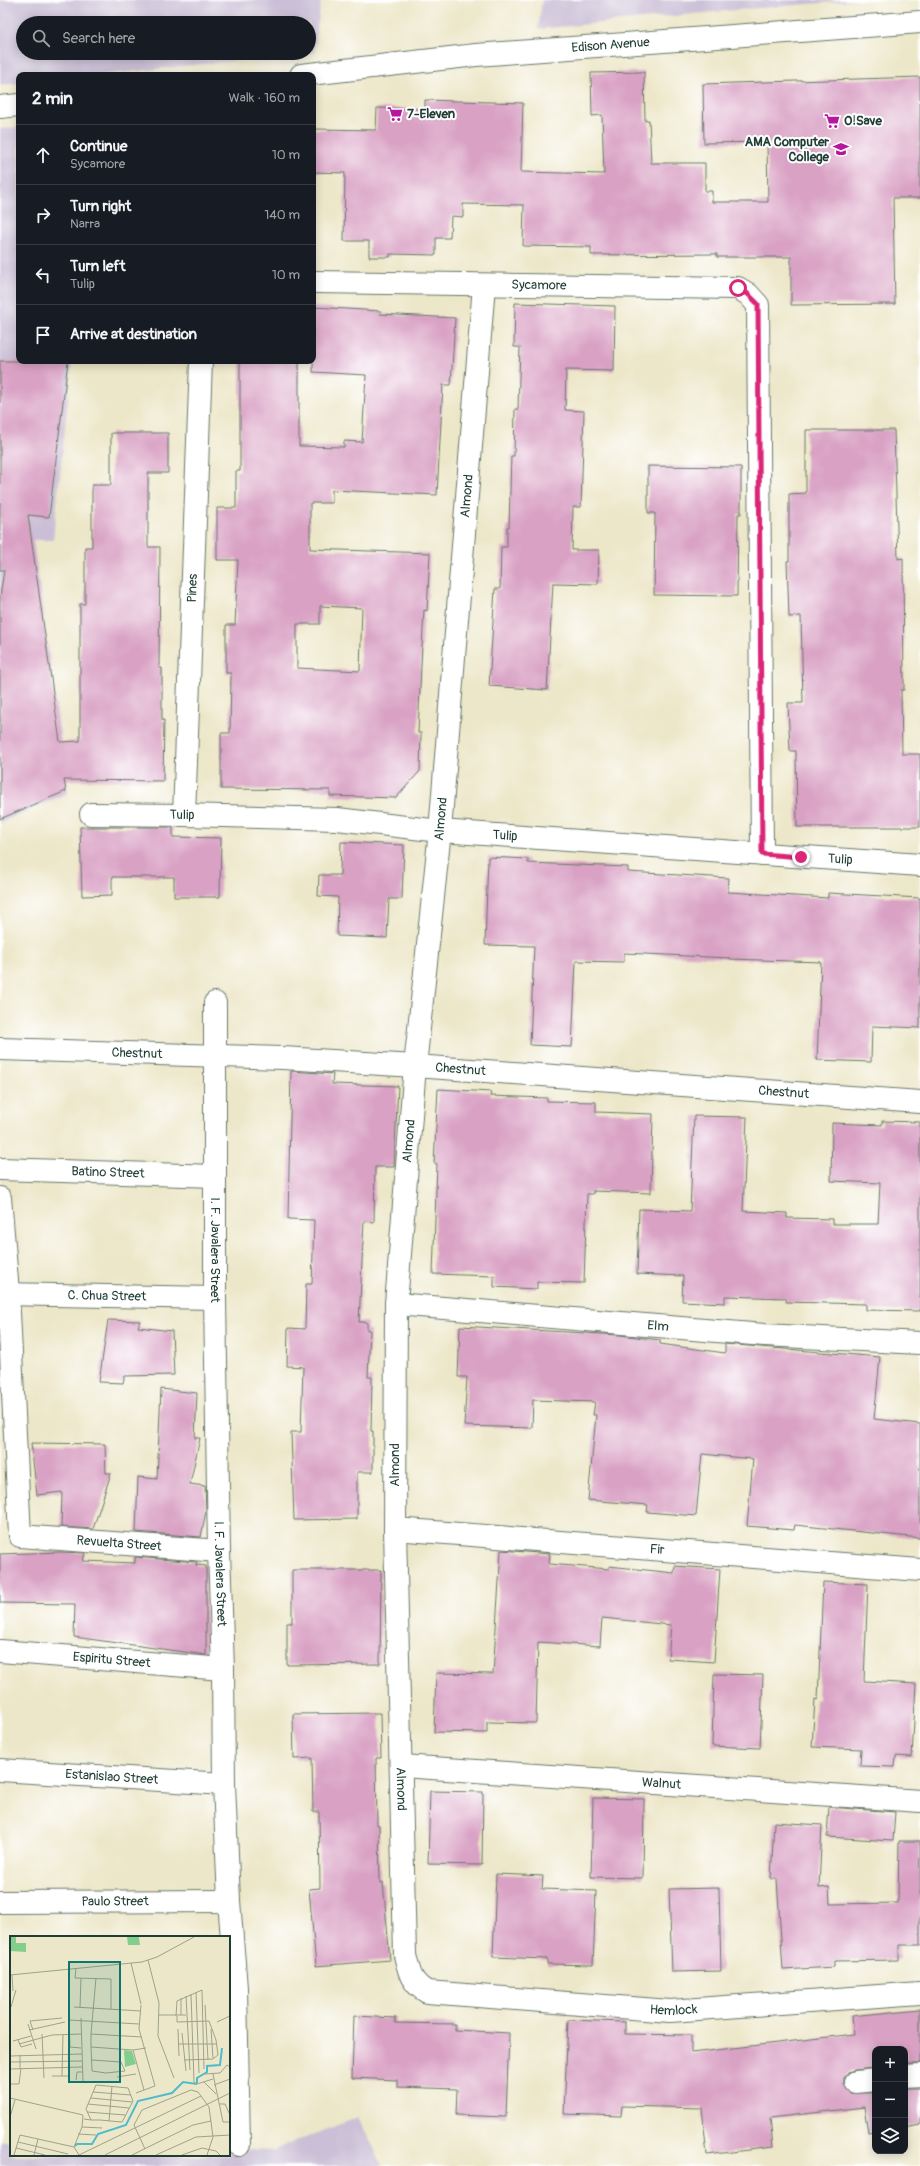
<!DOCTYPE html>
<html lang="en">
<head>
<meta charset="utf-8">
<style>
	:root { --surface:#171b24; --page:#20242c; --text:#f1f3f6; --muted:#9ea1a6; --line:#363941 }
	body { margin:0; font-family:Pangolin,sans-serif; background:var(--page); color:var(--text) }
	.controls { position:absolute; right:12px; bottom:12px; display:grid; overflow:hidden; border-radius:8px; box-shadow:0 2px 10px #0003 }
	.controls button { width:36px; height:36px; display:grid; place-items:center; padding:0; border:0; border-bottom:1px solid var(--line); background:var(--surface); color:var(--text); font:20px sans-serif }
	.stop { position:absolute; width:12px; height:12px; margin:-9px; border:3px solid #db2777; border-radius:50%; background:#fff }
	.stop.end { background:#db2777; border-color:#fff; box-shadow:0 1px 4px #0008 }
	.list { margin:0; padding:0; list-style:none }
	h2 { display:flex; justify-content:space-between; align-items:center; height:52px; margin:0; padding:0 16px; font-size:17px }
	h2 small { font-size:13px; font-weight:400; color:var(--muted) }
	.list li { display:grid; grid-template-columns:26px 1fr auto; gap:12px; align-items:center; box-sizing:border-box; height:60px; padding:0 16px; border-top:1px solid var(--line) }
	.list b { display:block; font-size:15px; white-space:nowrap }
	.list p { margin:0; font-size:13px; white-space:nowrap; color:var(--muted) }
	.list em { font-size:13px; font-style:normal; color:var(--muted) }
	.icon { flex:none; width:22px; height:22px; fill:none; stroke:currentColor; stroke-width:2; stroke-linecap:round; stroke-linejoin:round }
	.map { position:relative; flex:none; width:920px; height:2166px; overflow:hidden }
	.search { position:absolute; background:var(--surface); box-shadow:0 2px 10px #0003; left:16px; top:16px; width:300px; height:44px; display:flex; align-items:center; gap:10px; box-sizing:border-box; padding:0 14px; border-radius:22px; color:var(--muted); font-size:15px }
	.panel { position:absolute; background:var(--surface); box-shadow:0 2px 10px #0003; left:16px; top:72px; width:300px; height:292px; border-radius:8px }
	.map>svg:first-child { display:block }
	.industrial { fill:#cabfd6 }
	.building { fill:#d9a1c4; fill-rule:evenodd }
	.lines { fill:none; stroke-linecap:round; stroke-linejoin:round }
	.street-casing { stroke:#677868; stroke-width:24 }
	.street { stroke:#fff; stroke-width:22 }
	.route { stroke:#db2777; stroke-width:5 }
	.labels { text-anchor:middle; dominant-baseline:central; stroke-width:4; stroke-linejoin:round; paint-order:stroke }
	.street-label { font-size:13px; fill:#1f3d34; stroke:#fff }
	.poi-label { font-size:13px; font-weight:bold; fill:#1f3d34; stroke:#fff; text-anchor:start }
	.inset-river { fill:none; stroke:#4fbbcb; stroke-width:2 }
	.inset-road { fill:none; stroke:#9ba38d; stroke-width:1 }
	.view { fill:#0f766e; fill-opacity:0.15; stroke:#0f766e; stroke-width:2 }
	.inset-edge { fill:none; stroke:#1f3d34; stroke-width:2 }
</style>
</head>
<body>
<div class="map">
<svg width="920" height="2166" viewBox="0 0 920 2166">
	<rect width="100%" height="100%" fill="#fff"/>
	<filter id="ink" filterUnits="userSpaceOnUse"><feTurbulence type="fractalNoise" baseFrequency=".025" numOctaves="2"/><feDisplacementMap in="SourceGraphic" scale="8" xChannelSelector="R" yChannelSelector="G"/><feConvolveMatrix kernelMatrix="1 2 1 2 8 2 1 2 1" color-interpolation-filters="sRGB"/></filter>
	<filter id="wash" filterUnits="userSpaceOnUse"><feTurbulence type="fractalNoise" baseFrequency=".012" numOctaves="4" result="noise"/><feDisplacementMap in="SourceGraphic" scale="16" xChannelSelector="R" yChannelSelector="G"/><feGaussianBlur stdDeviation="0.9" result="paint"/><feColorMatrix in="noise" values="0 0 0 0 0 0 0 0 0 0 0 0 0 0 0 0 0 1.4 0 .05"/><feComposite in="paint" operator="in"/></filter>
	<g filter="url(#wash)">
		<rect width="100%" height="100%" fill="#ede7c9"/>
		<g class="industrial">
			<polygon points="0,0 321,0 314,52 309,53 309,23 23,23 23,53 305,53 99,75 19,75 19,83 0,85"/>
			<polygon points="542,0 859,0 736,10 538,29"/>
			<polygon points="19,127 19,361 72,361 53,540 33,540 68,793 0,823 0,129"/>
			<polygon points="358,2117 383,2166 0,2166 0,2141 11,2141 11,2155 229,2155 229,2149 272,2151"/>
		</g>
		<g id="blocks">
			<g class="building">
				<polygon points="644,72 645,121 649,120 651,163 705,163 705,191 712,191 712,202 768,202 767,142 704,143 703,84 920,77 920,198 893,198 895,304 791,305 791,257 717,257 717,254 591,255 591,247 523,246 524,205 463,204 463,217 451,216 450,238 436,238 436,255 390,254 390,257 369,257 369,241 344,241 345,173 313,172 313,129 376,130 377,108 425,109 425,100 523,103 521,172 604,174 602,115 592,116 591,73"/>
				<polygon points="515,303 615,306 614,371 566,370 565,410 584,411 581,507 573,507 572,550 599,550 598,584 553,583 547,690 489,686 495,589 500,589 501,547 507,547 507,527 509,527 511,456 514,456 515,409 518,409 520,347 514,347"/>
				<path d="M 313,307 L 381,311 L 380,314 L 455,318 L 451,385 L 443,385 L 437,495 L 332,490 L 332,503 L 310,503 L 310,549 L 430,553 L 427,611 L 424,610 L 421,665 L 418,733 L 421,733 L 420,771 L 396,798 L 330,796 L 330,790 L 221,789 L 221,733 L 230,733 L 231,673 L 226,673 L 226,625 L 235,625 L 238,560 L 217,560 L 217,508 L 236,508 L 236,471 L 240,471 L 240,361 L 299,361 L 299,446 L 344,447 L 344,441 L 362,442 L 366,375 L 313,372 ZM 320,606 L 362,608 L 360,671 L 297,668 L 297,624 L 320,624 Z"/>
				<polygon points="0,361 68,361 49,517 28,515 60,742 80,741 80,604 85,604 85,547 92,547 92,485 111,485 111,433 168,433 168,473 148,473 148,547 160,547 159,668 162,668 162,720 164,720 163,781 64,780 66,791 0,819 0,597 4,570 0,570"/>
				<polygon points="806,430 894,430 898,559 903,558 904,690 901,690 902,754 920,754 920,827 797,827 796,751 790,751 788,703 803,703 801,616 789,617 787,561 789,561 789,494 806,493"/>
				<polygon points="648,466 741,467 741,514 738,514 737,596 654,595 655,513 648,513"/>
				<polygon points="80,827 173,827 173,837 221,838 220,897 174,897 174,877 112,877 112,895 82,896"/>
				<polygon points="341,842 404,845 402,899 389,899 387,938 337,936 338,897 318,896 319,875 340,875"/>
				<polygon points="488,857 528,859 528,863 628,867 628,872 729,878 728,892 828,898 828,893 920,898 920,1028 872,1026 871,1062 817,1060 821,962 730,959 730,958 624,953 624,962 576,961 572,1047 530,1045 534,946 485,945"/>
				<polygon points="291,1071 333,1074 332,1084 398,1086 394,1167 375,1167 374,1222 364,1221 359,1322 367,1322 367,1330 370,1330 368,1377 372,1377 371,1431 373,1431 373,1472 357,1472 357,1519 294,1520 291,1432 301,1432 303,1367 287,1366 288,1328 305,1329 306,1284 312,1284 314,1220 288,1219"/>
				<polygon points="438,1089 491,1092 490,1096 547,1098 547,1101 596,1102 596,1112 653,1114 651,1193 593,1191 593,1194 587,1194 584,1283 537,1282 537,1289 494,1287 494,1276 433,1274 437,1164 434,1163"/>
				<polygon points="694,1116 747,1117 743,1211 787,1213 787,1218 833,1219 833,1224 878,1224 880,1183 831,1181 832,1123 882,1125 882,1121 920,1122 920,1311 866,1310 866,1304 786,1302 786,1298 725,1296 725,1303 682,1301 683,1276 637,1274 639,1209 690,1211"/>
				<polygon points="108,1320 140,1321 138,1327 172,1331 174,1375 125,1376 123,1383 99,1382"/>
				<polygon points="460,1326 620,1335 660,1340 660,1344 725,1353 725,1344 880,1357 874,1419 920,1424 920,1538 795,1525 794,1530 747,1526 753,1459 702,1454 696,1516 647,1512 648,1505 588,1500 596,1415 593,1415 595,1402 533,1400 532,1428 464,1426 467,1377 458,1377"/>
				<polygon points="161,1389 197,1393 195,1438 200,1438 190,1484 205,1486 206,1511 201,1537 136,1532 138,1477 157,1479"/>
				<polygon points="31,1443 105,1444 106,1473 111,1473 93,1529 61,1527 62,1492 37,1495"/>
				<polygon points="501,1550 550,1554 549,1564 609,1569 609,1566 674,1573 675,1566 720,1569 714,1662 668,1659 671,1625 602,1618 600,1646 538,1642 536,1723 487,1722 487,1733 434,1732 436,1673 493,1674"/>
				<polygon points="61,1552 85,1553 83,1561 135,1563 135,1557 197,1562 196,1565 206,1566 206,1655 74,1637 75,1604 0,1603 0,1554"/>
				<polygon points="292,1570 381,1570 380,1664 287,1665 287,1623 292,1623"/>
				<polygon points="823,1582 868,1584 864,1681 916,1684 912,1757 896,1756 895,1767 860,1766 861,1749 812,1747 815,1699 818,1700"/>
				<polygon points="714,1674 763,1675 760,1748 712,1746"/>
				<polygon points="380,1713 381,1758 376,1758 377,1825 379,1825 380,1883 383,1882 390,1960 316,1966 309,1889 320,1888 319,1812 313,1812 312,1758 294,1759 293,1714"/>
				<polygon points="430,1791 483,1792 482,1865 428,1864"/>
				<polygon points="593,1798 644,1799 643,1878 591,1877"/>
				<polygon points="829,1807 895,1812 893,1841 827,1837"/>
				<polygon points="774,1822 822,1825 819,1888 829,1887 830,1904 898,1903 899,1841 920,1841 920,1945 899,1945 899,1960 834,1961 834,1967 783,1970 777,1879 771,1879"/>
				<polygon points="496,1874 543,1876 542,1889 596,1891 593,1965 547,1964 547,1959 493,1957"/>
				<polygon points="719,1888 721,1971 672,1972 669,1889"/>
				<polygon points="920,2009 920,2063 905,2063 905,2049 875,2049 875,2068 854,2070 848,2072 844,2077 844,2084 851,2093 875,2093 875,2131 868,2132 864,2107 770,2118 773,2147 707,2155 702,2108 622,2106 621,2116 564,2114 568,2020 625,2022 625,2034 691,2035 691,2053 854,2034 852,2016"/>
				<polygon points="354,2016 396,2018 395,2023 455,2024 455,2030 509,2033 506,2117 456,2115 457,2089 397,2087 397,2080 352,2078"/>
				<polygon points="905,2088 920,2088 920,2124 905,2127"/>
			</g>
		</g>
	</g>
	<g filter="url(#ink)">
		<use href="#blocks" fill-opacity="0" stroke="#677868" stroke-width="1"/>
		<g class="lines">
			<defs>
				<g id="street">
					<path id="s1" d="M 301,75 L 476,55 L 920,22"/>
					<polyline points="0,107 19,105"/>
					<path id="s2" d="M 313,282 L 738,288 L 748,294 L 758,305 L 762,854"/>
					<path id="s3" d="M 484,285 L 440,831 L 415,1066 L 396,1304 L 395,1529 L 405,1955 C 409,1972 411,1983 427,1992 L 670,2011 L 920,1993"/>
					<path id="s4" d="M 91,814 L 184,815 L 337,819 L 440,831 L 920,865"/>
					<path id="s5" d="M 184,815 L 201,361"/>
					<path id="s6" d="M 215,1003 L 215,1298 L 219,1551 L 223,1669 L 224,1784 L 229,1901 L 236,1988 L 239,2145"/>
					<path id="s7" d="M 0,1049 L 283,1058 L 415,1066 L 920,1102"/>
					<path id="s8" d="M 0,1169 L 215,1176"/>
					<path id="s9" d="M 0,1198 L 8,1292 L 20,1536 L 219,1551"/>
					<path id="s10" d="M 0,1294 L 215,1298"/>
					<path id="s11" d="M 396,1304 L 764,1335 L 920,1343"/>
					<path id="s12" d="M 395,1529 L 920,1570"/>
					<path id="s13" d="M 0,1651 L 223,1669"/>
					<path id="s14" d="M 402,1766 L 920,1801"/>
					<path id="s15" d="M 0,1770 L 224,1784"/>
					<path id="s16" d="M 0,1902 L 229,1901"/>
					<polyline points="905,2076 920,2075"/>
					<polyline points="856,2082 875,2080"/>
				</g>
			</defs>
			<use href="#street" class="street-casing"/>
			<use href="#street" class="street"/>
		</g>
	</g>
	<g class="lines" filter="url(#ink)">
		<polyline class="route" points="738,288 748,294 758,304 762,854 801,857"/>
	</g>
	<defs>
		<symbol id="supermarket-bare" viewBox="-9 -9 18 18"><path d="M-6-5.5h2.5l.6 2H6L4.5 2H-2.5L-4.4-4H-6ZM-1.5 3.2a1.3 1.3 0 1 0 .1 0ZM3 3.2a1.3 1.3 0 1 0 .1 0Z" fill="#b5179e" stroke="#fff" stroke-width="2.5" paint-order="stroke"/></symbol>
		<symbol id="university-bare" viewBox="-9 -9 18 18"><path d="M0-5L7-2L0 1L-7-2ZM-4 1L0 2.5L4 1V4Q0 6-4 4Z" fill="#b5179e" stroke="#fff" stroke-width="2.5" paint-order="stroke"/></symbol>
	</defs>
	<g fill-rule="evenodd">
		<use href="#supermarket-bare" x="384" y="103" width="22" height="22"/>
		<use href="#supermarket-bare" x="821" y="110" width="22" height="22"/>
		<use href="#university-bare" x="830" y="138" width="22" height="22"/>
	</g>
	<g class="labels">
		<g class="street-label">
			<text stroke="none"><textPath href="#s1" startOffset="311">Edison Avenue</textPath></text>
			<text stroke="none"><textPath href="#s2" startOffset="226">Sycamore</textPath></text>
			<text transform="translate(467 496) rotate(-85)">Almond</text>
			<text stroke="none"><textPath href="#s5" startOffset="227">Pines</textPath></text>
			<text stroke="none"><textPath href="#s4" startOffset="91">Tulip</textPath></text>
			<text transform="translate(441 819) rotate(-85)">Almond</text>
			<text stroke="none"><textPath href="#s4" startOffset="415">Tulip</textPath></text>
			<text stroke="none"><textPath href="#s4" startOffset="751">Tulip</textPath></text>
			<text stroke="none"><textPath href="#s7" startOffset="137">Chestnut</textPath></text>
			<text stroke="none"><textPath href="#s7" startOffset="461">Chestnut</textPath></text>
			<text stroke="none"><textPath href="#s7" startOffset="785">Chestnut</textPath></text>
			<text transform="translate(409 1141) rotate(-85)">Almond</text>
			<text stroke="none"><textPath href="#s8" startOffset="108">Batino Street</textPath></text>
			<text stroke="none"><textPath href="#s6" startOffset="247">I. F. Javalera Street</textPath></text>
			<text stroke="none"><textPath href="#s10" startOffset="107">C. Chua Street</textPath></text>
			<text stroke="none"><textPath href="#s11" startOffset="263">Elm</textPath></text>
			<text transform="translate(395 1465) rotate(-90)">Almond</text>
			<text stroke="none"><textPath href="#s9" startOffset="438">Revuelta Street</textPath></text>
			<text stroke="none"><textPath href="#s12" startOffset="263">Fir</textPath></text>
			<text stroke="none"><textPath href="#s6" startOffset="571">I. F. Javalera Street</textPath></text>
			<text stroke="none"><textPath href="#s13" startOffset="112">Espiritu Street</textPath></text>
			<text stroke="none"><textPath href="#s15" startOffset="112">Estanislao Street</textPath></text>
			<text stroke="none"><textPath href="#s14" startOffset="260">Walnut</textPath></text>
			<text stroke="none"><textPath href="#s3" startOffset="1508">Almond</textPath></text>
			<text stroke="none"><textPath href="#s16" startOffset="115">Paulo Street</textPath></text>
			<text stroke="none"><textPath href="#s3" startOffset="1966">Hemlock</textPath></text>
		</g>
		<g class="poi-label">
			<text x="407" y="114">7-Eleven</text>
			<text x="844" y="121">O!Save</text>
			<text x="829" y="142" text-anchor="end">AMA Computer<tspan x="829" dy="15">College</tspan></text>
		</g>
	</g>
	<g transform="translate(10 1936)">
		<rect width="220" height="220" fill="#ede7c9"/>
		<path d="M 0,1 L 6,1 L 6,7 L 16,7 L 16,16 L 0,15 ZM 117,1 L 129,1 L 130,9 L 118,9 ZM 114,114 L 122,115 L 126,128 L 115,131 Z" fill="#82cf8d"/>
		<path class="inset-river" d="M 187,147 L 187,142 L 197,136 L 197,130 L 210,129 L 212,112M 65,210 L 67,208 L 82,208 L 88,198 L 116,189 L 128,165 L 162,157 L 173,146 L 187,148"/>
		<path class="inset-road" d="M 138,24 L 149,67 L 148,100 L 164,142M 121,27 L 131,68M 66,32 L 65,42 L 101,43 L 101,73M 0,39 L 132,26 L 147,21 L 184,1M 2,39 L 3,55M 186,56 L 189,137M 181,58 L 184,146 L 187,148 L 203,143M 176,60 L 180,134M 195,69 L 198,124M 1,71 L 6,54M 64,71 L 131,75M 70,71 L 71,42M 148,79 L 176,79M 171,79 L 171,62M 166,80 L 167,65 L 192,54 L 194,133M 167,80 L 167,86 L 199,85 L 206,104 L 208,119 L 203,123 L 174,124M 59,81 L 60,111 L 71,112M 71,82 L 73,145M 59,84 L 129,88M 207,86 L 220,80M 18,88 L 26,113M 168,93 L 169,120M 201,93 L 203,122M 19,94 L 55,86M 23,94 L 20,85 L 52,82M 172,97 L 176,135M 32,98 L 34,142M 81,98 L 132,101M 8,104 L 11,111 L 22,108M 3,105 L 21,100M 9,108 L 42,99 L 71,98M 168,108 L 206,108M 81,111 L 123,114 L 136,112M 123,114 L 134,154M 10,119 L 10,132M 0,120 L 72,118M 82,124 L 111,126 L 115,135 L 96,137 L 82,135 L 82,134 L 81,111 L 81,98 L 86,42M 0,126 L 72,125M 0,133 L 72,131M 195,138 L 210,137 L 217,129 L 220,131M 203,138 L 213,186 L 220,186M 42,140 L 58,140M 52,140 L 53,99M 107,141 L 126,138M 66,144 L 67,136 L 72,136M 194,146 L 206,158M 0,148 L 9,148 L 11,132M 204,149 L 220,143M 83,156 L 121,159M 126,157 L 145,150 L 129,93 L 131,69M 0,162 L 73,179 L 72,191 L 64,211 L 69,219M 81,162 L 122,166M 78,168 L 119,172M 210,168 L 215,168 L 220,179M 77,176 L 115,179M 0,181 L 5,164M 74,183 L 81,184 L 90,184 L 111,186 L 112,186 L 123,165 L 118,152 L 86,149 L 76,173 L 81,184M 99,185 L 102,150M 72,191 L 92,192M 68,198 L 86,199M 8,206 L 58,218M 6,212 L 35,219M 135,213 L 124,189 L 132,174 L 181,154 L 188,156 L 199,171 L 203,201 L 197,219M 4,219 L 10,199 L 64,211M 24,219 L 28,203M 69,219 L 191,160M 95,219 L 220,157M 122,219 L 183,189 L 201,185M 146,219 L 186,201 L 220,199M 172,219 L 192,212 L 206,215 L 210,219"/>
		<path class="view" d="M 59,26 L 110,26 L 110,146 L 59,146 Z"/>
		<rect width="220" height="220" class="inset-edge"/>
	</g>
</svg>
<div class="controls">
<button>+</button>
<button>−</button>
<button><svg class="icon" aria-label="layers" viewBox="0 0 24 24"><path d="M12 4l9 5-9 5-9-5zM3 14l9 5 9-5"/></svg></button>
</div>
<div class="stop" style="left:738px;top:288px"></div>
<div class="stop end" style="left:801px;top:857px"></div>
<div class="search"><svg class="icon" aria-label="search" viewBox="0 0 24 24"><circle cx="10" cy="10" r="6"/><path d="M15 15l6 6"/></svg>Search here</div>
<section class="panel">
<h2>2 min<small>Walk · 160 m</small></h2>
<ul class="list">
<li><svg class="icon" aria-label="ahead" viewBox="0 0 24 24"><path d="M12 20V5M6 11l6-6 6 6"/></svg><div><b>Continue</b><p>Sycamore</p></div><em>10 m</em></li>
<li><svg class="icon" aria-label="right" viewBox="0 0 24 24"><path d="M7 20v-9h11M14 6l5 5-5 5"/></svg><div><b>Turn right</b><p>Narra</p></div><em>140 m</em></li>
<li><svg class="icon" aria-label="left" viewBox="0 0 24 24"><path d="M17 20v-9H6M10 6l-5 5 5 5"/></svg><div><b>Turn left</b><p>Tulip</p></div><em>10 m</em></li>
<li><svg class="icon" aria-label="arrive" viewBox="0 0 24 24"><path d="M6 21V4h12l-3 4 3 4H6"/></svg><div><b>Arrive at destination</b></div></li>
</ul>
</section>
</div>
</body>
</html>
